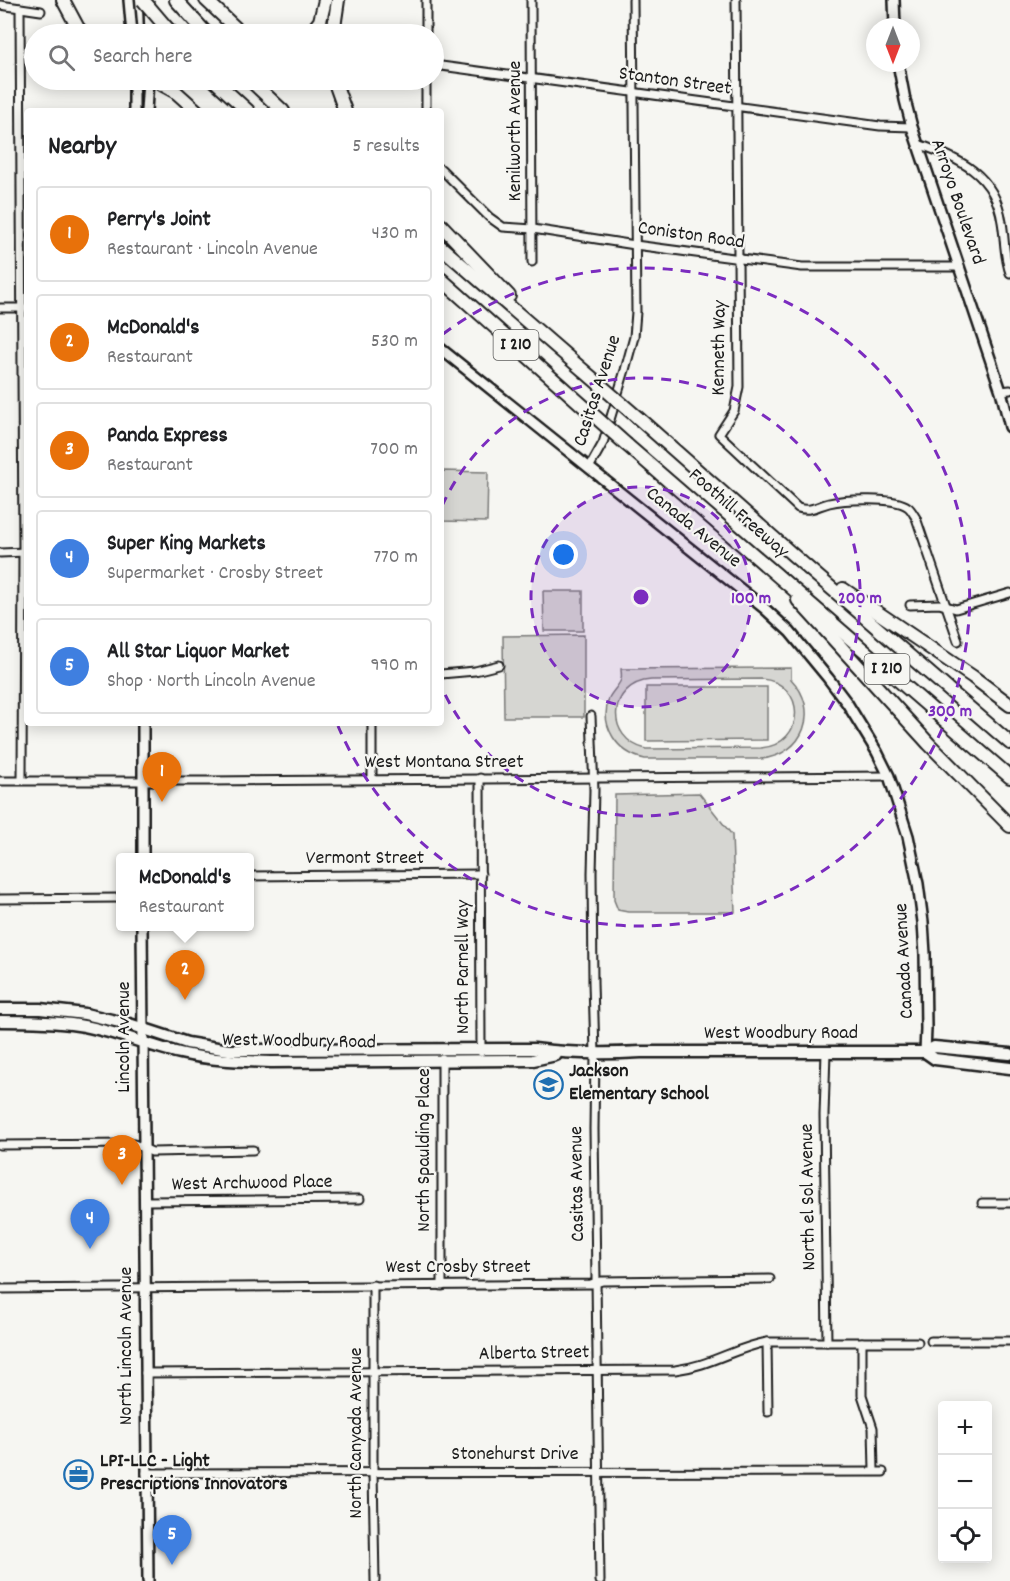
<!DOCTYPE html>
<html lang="en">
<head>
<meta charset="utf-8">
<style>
	:root { --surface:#fff; --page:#f6f6f6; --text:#202124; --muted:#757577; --line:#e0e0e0; --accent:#b45309 }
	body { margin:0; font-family:Dekko,sans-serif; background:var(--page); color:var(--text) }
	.controls { position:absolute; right:18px; bottom:18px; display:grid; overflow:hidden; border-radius:6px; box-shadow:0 3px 15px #0003 }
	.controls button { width:54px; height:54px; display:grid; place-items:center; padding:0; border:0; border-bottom:2px solid var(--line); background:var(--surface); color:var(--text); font:30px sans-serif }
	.compass { position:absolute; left:866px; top:18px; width:54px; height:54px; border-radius:50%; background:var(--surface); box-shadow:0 3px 15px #0003; rotate:180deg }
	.you { position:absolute; left:564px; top:555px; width:21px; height:21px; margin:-15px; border:4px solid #fff; border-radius:50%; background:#1a73e8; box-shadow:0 0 0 9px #1a73e833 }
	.badge { display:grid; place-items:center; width:39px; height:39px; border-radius:50%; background:var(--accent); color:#fff; font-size:20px; font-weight:700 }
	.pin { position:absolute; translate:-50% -50px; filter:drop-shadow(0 2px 3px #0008) }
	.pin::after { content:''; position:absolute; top:32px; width:21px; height:18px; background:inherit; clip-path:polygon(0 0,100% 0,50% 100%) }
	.popup { position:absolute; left:116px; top:853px; width:138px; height:78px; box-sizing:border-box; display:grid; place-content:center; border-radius:6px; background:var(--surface); filter:drop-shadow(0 2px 4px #0005); font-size:20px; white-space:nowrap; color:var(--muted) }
	.popup b { font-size:22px; color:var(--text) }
	.popup::after { content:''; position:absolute; left:50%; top:100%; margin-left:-12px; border:12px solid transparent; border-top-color:var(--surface) }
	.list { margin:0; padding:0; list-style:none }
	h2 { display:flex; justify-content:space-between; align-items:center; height:78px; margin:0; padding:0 24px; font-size:26px }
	h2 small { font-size:20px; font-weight:400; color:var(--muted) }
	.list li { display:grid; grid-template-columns:39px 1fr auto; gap:18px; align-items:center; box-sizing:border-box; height:96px; margin:0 12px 12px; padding:0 12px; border:2px solid var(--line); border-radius:6px }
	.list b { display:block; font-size:22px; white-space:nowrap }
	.list p { margin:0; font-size:20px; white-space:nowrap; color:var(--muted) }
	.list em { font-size:20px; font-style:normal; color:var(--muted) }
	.icon { flex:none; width:33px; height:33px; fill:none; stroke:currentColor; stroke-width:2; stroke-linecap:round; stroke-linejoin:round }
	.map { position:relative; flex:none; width:1010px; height:1581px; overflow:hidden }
	.search { position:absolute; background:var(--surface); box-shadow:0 3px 15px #0003; left:24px; top:24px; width:420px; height:66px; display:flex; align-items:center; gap:15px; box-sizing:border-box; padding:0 21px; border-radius:33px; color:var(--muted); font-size:22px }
	.panel { position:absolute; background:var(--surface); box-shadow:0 3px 15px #0003; left:24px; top:108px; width:420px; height:618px; border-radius:6px }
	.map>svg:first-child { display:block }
	.green { fill:#d6d6d2; stroke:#797977; stroke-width:1.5; fill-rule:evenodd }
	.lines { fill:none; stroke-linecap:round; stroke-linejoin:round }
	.street-casing { stroke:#1c1c1c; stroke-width:11 }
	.secondary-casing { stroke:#1c1c1c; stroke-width:14 }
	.primary-casing { stroke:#1c1c1c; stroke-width:15 }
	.highway-casing { stroke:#1c1c1c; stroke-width:16 }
	.street { stroke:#f6f6f2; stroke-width:7 }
	.secondary { stroke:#f6f6f2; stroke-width:9 }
	.primary { stroke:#f6f6f2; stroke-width:10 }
	.highway { stroke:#f6f6f2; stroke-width:12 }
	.highway-bridge-casing { stroke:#1c1c1c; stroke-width:16; stroke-linecap:butt }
	.highway-bridge { stroke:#f6f6f2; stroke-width:12 }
	.ring { fill:none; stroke:#7b2cbf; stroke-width:3; stroke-dasharray:10 8 }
	.labels { text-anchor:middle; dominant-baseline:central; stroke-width:4.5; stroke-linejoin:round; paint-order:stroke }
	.shield { fill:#f6f6f2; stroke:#5d5d5c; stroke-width:1.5 }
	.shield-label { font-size:18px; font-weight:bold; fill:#1c1c1c }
	.street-label { font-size:20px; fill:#1c1c1c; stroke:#f6f6f2 }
	.poi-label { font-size:20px; font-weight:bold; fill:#1c1c1c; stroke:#f6f6f2; text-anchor:start }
	.centre { fill:#7b2cbf; stroke:#f6f6f2; stroke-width:3 }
	.ring-label { font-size:18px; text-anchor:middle; font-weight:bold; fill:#7b2cbf; stroke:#f6f6f2; stroke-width:4.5; stroke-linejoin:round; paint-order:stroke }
</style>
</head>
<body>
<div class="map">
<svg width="1010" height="1581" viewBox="0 0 1010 1581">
	<rect width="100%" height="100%" fill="#f6f6f2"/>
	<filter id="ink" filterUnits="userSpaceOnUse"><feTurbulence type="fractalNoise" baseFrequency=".0167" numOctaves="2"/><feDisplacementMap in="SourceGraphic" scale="12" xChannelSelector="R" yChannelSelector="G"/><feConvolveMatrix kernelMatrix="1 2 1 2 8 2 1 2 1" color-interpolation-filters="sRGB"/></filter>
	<g filter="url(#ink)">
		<g class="green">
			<polygon points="441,471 488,472 487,522 441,521"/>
			<polygon points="543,591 583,591 583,631 544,631"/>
			<polygon points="584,635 584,717 504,717 503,636"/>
			<path d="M 791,668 L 791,679 C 821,710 804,755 761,759 L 645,759 C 617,753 599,726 609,698 C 612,691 620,685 621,679 C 622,676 621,672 621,669 ZM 761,679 C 807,682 807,744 761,748 L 646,749 C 604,739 608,683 651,680 Z"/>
			<polygon points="646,687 767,687 767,740 646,741"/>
			<polygon points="699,793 732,835 735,912 628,912 618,910 614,900 615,795"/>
		</g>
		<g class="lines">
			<defs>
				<g id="street">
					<polyline points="426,0 426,34"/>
					<polyline points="531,0 532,262"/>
					<path d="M 736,0 L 739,387 L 734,411 L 719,434 L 798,508 C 811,512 817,506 829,503 C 845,499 895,497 908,507 C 911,509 914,515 916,518 L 958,641"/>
					<polyline points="0,5 41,11"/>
					<polyline points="20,8 23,552 22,780"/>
					<polyline points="434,65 880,126 912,127"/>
					<polyline points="426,111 426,80"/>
					<path d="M 918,144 C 959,158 995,174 1002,222 C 1005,239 1004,257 1010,273"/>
					<polyline points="441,169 489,217 503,227 533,229 635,245 802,267 959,267"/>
					<polyline points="0,308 27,308"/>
					<polyline points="1001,391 1010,390"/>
					<polyline points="589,468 603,443 625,370 634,337 636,312 633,0"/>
					<polyline points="0,553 27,552"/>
					<polyline points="910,605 939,604 956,609 1010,593"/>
					<polyline points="441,674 475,671 499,665"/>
					<polyline points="591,716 594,790 592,873 593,982 595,1054 594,1129 600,1581"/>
					<polyline points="372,723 372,779"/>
					<polyline points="480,778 481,1052"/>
					<polyline points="0,781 208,781 889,776"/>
					<polyline points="249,876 481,874"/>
					<polyline points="0,899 120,898"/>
					<polyline points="826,1052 824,1115 827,1342"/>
					<polyline points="0,1145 134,1144 152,1152 253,1150"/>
					<polyline points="145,1201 360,1199"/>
					<polyline points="982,1203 1010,1203"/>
					<polyline points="373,1285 373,1472 375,1581"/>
					<polyline points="442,1286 442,1058"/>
					<polyline points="0,1289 591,1284 602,1281 770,1279"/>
					<polyline points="931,1341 1010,1341"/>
					<polyline points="767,1342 768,1412"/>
					<polyline points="862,1342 862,1395 873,1428 874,1471"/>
					<path d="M 145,1373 L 675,1370 C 710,1366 734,1348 767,1342 L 918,1342"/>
					<polyline points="146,1473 883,1472"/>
				</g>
				<g id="secondary">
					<polyline points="129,0 132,34"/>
					<polyline points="894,0 895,27"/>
					<polyline points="149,7 150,34"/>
					<polyline points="898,63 905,100 912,127 1001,391 1010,427"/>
					<polyline points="134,111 134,80"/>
					<polyline points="146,111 148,80"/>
					<polyline points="441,349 764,608 790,632 828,678 847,703 877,752 889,776 908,836 918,884 923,922 925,954 926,1029 925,1052"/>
					<polyline points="143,723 143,858"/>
					<polyline points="142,926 148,1581"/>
				</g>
				<g id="primary">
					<path d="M 0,1009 L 40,1009 L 85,1014 L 129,1024 L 187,1043 L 229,1050 L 534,1049 C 570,1054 605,1054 641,1052 L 925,1052 L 934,1047 L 1010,1054"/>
					<path d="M 0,1021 C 26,1021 52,1021 78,1025 C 113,1030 145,1045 180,1053 C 210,1060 240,1061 271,1062 L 533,1060 L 556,1055"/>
					<polyline points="925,1052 935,1059 1010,1068"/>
				</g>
				<g id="highway">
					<polyline points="63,0 78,28 84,34"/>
					<polyline points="176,0 207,34"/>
					<polyline points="206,0 242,34"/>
					<polyline points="166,27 173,34"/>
					<polyline points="310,34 320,21 325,0"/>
					<polyline points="333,34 338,0"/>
					<polyline points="154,80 176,92 197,111"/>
					<polyline points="214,80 248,111"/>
					<polyline points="250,80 283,111"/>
					<polyline points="334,80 345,111"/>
					<polyline points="441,225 509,296"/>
					<polyline points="441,247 599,384"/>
					<polyline points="441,279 590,412"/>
					<polyline points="637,417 793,555 1010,743"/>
					<polyline points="627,445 1010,777"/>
					<polyline points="843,589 973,677 1010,705"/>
					<polyline points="798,600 929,744 1010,826"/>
				</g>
			</defs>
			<use href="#street" class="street-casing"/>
			<use href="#secondary" class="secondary-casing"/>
			<use href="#primary" class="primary-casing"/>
			<use href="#highway" class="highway-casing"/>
			<use href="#street" class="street"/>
			<use href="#secondary" class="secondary"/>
			<use href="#primary" class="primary"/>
			<use href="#highway" class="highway"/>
			<defs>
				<g id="highway-bridge">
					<polyline points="143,0 166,27"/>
					<polyline points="599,384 637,417"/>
					<polyline points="590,412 627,445"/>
				</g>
			</defs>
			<use href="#highway-bridge" class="highway-bridge-casing"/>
			<use href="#highway-bridge" class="highway-bridge"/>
		</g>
	</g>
	<circle cx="641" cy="597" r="110" fill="#7b2cbf" fill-opacity=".12"/>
	<g class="ring">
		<circle cx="641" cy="597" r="110"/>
		<path d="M442 506A219 219 0 1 1 442 688"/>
		<path d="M443 334A329 329 0 1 1 338 726"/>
	</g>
	<defs>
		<symbol id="school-ring" viewBox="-11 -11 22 22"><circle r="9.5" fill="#f6f6f2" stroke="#1f6fb2" stroke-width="1.5"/><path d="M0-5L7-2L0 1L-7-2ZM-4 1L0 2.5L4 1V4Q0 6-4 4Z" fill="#1f6fb2"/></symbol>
		<symbol id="office-ring" viewBox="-11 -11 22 22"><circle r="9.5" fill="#f6f6f2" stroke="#1f6fb2" stroke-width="1.5"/><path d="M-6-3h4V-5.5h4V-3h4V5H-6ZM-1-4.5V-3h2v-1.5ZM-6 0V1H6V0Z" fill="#1f6fb2"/></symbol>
	</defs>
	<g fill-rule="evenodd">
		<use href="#school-ring" x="532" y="1068" width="33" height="33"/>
		<use href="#office-ring" x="62" y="1458" width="33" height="33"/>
	</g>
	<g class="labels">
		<g class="shield">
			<rect x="493.5" y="330" width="45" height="30" rx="4.5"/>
			<rect x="864.5" y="654" width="45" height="30" rx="4.5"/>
		</g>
		<g class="shield-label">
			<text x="516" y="345">I 210</text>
			<text x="887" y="669">I 210</text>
		</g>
		<g class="street-label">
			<text transform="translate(675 82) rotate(8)">Stanton Street</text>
			<text transform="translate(516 131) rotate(-90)">Kenilworth Avenue</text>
			<text transform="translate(957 202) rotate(71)">Arroyo Boulevard</text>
			<text transform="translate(691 236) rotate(8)">Coniston Road</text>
			<text transform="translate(720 348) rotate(-89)">Kenneth Way</text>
			<text transform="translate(598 391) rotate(-72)">Casitas Avenue</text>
			<text transform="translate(738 514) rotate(41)">Foothill Freeway</text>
			<text transform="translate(693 528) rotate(39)">Canada Avenue</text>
			<text x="444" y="763">West Montana Street</text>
			<text x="365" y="859">Vermont Street</text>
			<text transform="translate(905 961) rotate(-93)">Canada Avenue</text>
			<text transform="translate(464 967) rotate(-90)">North Parnell Way</text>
			<text x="781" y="1034">West Woodbury Road</text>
			<text transform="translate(125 1037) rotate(-90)">Lincoln Avenue</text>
			<text transform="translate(299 1042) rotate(1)">West Woodbury Road</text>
			<text transform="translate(425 1150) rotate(-90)">North Spaulding Place</text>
			<text transform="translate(252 1184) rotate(-1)">West Archwood Place</text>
			<text transform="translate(578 1184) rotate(-91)">Casitas Avenue</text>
			<text transform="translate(809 1197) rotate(-91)">North el Sol Avenue</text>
			<text x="458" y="1268">West Crosby Street</text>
			<text transform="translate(127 1346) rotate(-90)">North Lincoln Avenue</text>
			<text transform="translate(534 1354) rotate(-1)">Alberta Street</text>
			<text transform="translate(357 1433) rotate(-90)">North Canyada Avenue</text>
			<text x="515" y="1455">Stonehurst Drive</text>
		</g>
		<g class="poi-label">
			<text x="569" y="1072">Jackson<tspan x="569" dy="23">Elementary School</tspan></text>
			<text x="100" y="1462">LPI-LLC - Light<tspan x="100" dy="23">Prescriptions Innovators</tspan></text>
		</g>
	</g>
	<circle cx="641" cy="597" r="9" class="centre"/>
	<g class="ring-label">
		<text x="751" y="603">100 m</text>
		<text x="860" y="603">200 m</text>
		<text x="950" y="716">300 m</text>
	</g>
</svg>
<div class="controls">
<button>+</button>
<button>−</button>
<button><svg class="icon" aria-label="locate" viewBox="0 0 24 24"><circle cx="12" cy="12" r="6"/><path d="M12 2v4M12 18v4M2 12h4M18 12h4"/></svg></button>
</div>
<svg class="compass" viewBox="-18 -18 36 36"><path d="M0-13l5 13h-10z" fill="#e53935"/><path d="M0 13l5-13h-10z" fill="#757577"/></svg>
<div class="you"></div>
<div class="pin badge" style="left:162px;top:802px;background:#e8710a">1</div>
<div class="pin badge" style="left:185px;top:1000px;background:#e8710a">2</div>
<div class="popup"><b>McDonald's</b>Restaurant</div>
<div class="pin badge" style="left:122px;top:1185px;background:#e8710a">3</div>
<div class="pin badge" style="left:90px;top:1249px;background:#3f7fe0">4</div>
<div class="pin badge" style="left:172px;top:1565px;background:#3f7fe0">5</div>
<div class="search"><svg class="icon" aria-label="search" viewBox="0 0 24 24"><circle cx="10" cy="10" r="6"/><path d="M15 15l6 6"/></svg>Search here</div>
<section class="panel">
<h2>Nearby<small>5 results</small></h2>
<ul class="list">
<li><span class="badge" style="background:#e8710a">1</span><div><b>Perry's Joint</b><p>Restaurant · Lincoln Avenue</p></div><em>430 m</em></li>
<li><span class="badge" style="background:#e8710a">2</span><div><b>McDonald's</b><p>Restaurant</p></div><em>530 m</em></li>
<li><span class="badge" style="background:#e8710a">3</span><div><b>Panda Express</b><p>Restaurant</p></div><em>700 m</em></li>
<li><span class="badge" style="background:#3f7fe0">4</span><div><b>Super King Markets</b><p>Supermarket · Crosby Street</p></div><em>770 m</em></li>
<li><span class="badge" style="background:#3f7fe0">5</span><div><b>All Star Liquor Market</b><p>Shop · North Lincoln Avenue</p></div><em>990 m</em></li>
</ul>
</section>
</div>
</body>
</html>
